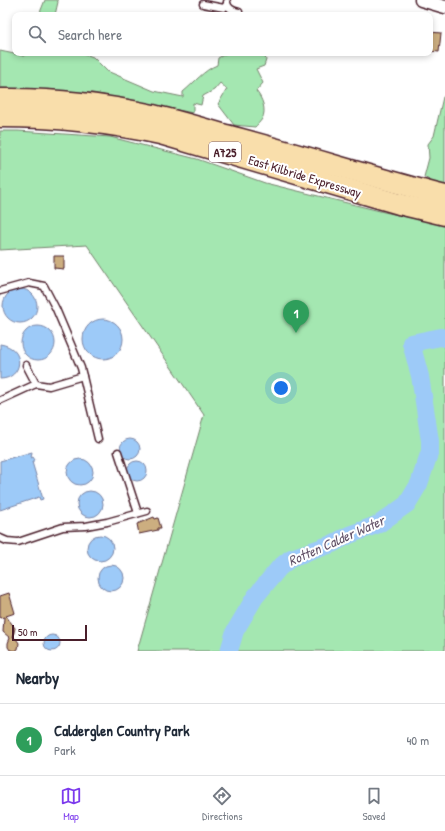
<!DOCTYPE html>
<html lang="en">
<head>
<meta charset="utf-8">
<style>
	:root { --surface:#fff; --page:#f6f6f7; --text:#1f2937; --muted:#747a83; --line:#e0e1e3; --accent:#7c3aed }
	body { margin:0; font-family:"Patrick Hand",sans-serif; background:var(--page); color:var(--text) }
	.scale { position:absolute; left:12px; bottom:10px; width:75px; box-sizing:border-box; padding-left:4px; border:2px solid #4a1f2b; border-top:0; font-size:11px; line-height:14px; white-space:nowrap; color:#4a1f2b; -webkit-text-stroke:3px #fff; paint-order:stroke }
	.you { position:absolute; left:281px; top:388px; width:14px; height:14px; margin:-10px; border:3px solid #fff; border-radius:50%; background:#1a73e8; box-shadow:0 0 0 6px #1a73e833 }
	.badge { display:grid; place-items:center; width:26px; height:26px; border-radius:50%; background:var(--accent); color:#fff; font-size:13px; font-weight:700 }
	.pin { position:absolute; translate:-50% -33px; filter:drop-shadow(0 1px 2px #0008) }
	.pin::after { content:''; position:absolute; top:21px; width:14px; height:12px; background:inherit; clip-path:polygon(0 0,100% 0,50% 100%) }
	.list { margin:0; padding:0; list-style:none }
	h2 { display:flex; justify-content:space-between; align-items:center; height:52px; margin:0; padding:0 16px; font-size:17px }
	h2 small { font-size:13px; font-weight:400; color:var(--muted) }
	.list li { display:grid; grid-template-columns:26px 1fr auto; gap:12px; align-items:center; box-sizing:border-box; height:72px; padding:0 16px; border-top:1px solid var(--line) }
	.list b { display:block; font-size:15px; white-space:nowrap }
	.list p { margin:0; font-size:13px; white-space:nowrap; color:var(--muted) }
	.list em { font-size:13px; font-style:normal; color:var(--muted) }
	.icon { flex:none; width:22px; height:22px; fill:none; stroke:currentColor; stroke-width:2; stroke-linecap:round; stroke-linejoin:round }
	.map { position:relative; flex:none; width:445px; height:651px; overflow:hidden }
	.search { position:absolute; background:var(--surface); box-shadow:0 2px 6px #0003; left:12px; right:12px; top:12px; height:44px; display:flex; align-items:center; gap:10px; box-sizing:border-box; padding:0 14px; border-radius:8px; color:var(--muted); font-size:15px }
	.sheet { height:124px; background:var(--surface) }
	nav { display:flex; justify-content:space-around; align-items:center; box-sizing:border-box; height:56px; border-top:1px solid var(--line); background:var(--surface); font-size:11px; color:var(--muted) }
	nav a { display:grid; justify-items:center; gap:2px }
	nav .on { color:var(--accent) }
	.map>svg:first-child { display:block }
	.green { fill:#a4e7b1; stroke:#77836e }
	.water { fill:#9dcaf8; stroke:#7c86a6 }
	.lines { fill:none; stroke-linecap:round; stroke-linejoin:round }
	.river { stroke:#9dcaf8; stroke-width:18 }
	.building { fill:#ccae80; stroke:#4a1f2b }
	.service-casing { stroke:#4a1f2b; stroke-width:9 }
	.minor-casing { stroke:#4a1f2b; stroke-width:15 }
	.trunk-casing { stroke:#4a1f2b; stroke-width:23 }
	.service { stroke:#fff; stroke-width:6 }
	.minor { stroke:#fff; stroke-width:12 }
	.trunk { stroke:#f9deab; stroke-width:20 }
	.labels { text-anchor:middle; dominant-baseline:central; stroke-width:4; stroke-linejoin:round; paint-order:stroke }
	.shield { fill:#fff; stroke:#80626b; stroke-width:1 }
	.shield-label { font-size:12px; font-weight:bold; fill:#4a1f2b }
	.street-label { font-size:13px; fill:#4a1f2b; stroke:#fff }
	.water-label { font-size:14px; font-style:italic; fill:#635268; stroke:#fff }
</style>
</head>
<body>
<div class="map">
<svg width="445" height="651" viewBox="0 0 445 651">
	<rect width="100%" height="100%" fill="#fff"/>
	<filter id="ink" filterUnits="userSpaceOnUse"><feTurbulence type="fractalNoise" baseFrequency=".025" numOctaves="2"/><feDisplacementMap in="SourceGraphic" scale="8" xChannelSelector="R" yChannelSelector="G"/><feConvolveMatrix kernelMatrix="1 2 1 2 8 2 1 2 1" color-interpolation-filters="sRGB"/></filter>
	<g filter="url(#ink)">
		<g class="green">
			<polygon points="45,0 57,0 58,2 55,15 39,15"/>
			<path d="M 0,51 L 24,56 L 25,53 L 82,53 L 93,57 L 107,71 L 154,91 L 183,97 L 183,92 C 194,83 204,70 217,65 L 218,58 L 227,53 L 264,53 L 266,60 L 264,66 L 256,69 L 263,83 L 256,91 C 262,98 267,110 262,119 C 260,122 257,125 255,127 L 234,125 L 218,104 L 227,89 L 220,83 L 214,90 L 203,96 L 201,105 L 193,103 L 193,113 L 93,93 L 0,88 Z"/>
			<polygon points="445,95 445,187 441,187 424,177 429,158 428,144 434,136 443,97"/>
			<polygon points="0,131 18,131 110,137 197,159 265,183 384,212 445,225 445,651 137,651 204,415 87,245 0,250"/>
		</g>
		<g class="water">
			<circle cx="20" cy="306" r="17"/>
			<circle cx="103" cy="339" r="20"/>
			<circle cx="38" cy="343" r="17"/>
			<path d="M 0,344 C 27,348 23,379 0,379 Z"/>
			<circle cx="130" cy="449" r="10"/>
			<polygon points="32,452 31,458 33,457 35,460 32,462 43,499 40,500 39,497 0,510 0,461"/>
			<circle cx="80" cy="472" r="13"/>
			<circle cx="137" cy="471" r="10"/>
			<circle cx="90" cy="504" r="13"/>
			<circle cx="100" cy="548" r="13"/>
			<circle cx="111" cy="578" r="13"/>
			<circle cx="52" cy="643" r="8"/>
		</g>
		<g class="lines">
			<polyline class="river" points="229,651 235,631 255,597 279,568 291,558 332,544 349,535 379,524 407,504 419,484 430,451 430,441 420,376 411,343 441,337 445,338"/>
		</g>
		<g class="building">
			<polygon points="430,32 441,33 439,52 430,51"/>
			<polygon points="54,256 64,256 64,269 54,268"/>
			<polygon points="154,517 155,519 158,518 161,528 158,528 158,530 139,534 137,524"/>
			<polygon points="9,593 15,613 6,616 15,628 13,637 17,640 19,643 18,649 15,651 10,650 8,647 8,643 10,638 3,632 4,617 0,618 0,596"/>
		</g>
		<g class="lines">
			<defs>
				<g id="service">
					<path d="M 227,2 C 227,9 234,11 239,12"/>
					<polyline points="203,4 224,8 227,4"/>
					<polyline points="0,291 29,283 44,286 56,309 81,368 98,439"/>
					<polyline points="26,365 36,384"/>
					<polyline points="1,400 36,384 49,386 83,376"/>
					<polyline points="118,452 138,513"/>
					<polyline points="0,538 7,541 18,542 63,527 86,526 107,522 147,511"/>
				</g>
				<polyline id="minor" points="421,0 445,7"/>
				<g id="trunk">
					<path d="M 0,99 C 51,98 103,104 153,115 C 178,121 202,128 226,135 C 299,154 372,177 445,196"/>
					<path d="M 0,117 C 56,117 105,122 160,134 L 399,204 L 445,215"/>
				</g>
			</defs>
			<use href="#service" class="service-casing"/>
			<use href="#minor" class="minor-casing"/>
			<use href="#trunk" class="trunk-casing"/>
			<use href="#service" class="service"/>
			<use href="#minor" class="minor"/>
			<use href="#trunk" class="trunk"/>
		</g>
	</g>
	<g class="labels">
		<rect class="shield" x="209" y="142" width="32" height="20" rx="3"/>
		<g class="shield-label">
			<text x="225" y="152">A725</text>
		</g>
		<g class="street-label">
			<text transform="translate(305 176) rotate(17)">East Kilbride Expressway</text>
		</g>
		<g class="water-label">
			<text transform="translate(336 540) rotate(-24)">Rotten Calder Water</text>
		</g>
	</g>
</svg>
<div class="scale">50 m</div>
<div class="you"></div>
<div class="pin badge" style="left:296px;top:333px;background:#2e9e5b">1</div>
<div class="search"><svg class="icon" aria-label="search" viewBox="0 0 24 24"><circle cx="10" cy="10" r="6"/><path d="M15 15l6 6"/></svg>Search here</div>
</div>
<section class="sheet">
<h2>Nearby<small></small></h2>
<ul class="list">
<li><span class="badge" style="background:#2e9e5b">1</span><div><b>Calderglen Country Park</b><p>Park</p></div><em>40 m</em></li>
</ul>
</section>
<nav>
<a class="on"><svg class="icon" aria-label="map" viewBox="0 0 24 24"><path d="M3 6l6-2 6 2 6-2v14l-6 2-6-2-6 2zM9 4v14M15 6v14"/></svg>Map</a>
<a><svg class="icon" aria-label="directions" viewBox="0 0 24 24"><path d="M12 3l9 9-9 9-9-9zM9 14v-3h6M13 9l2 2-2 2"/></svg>Directions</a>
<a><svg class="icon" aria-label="saved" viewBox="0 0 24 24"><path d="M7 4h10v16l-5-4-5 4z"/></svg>Saved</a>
</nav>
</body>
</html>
